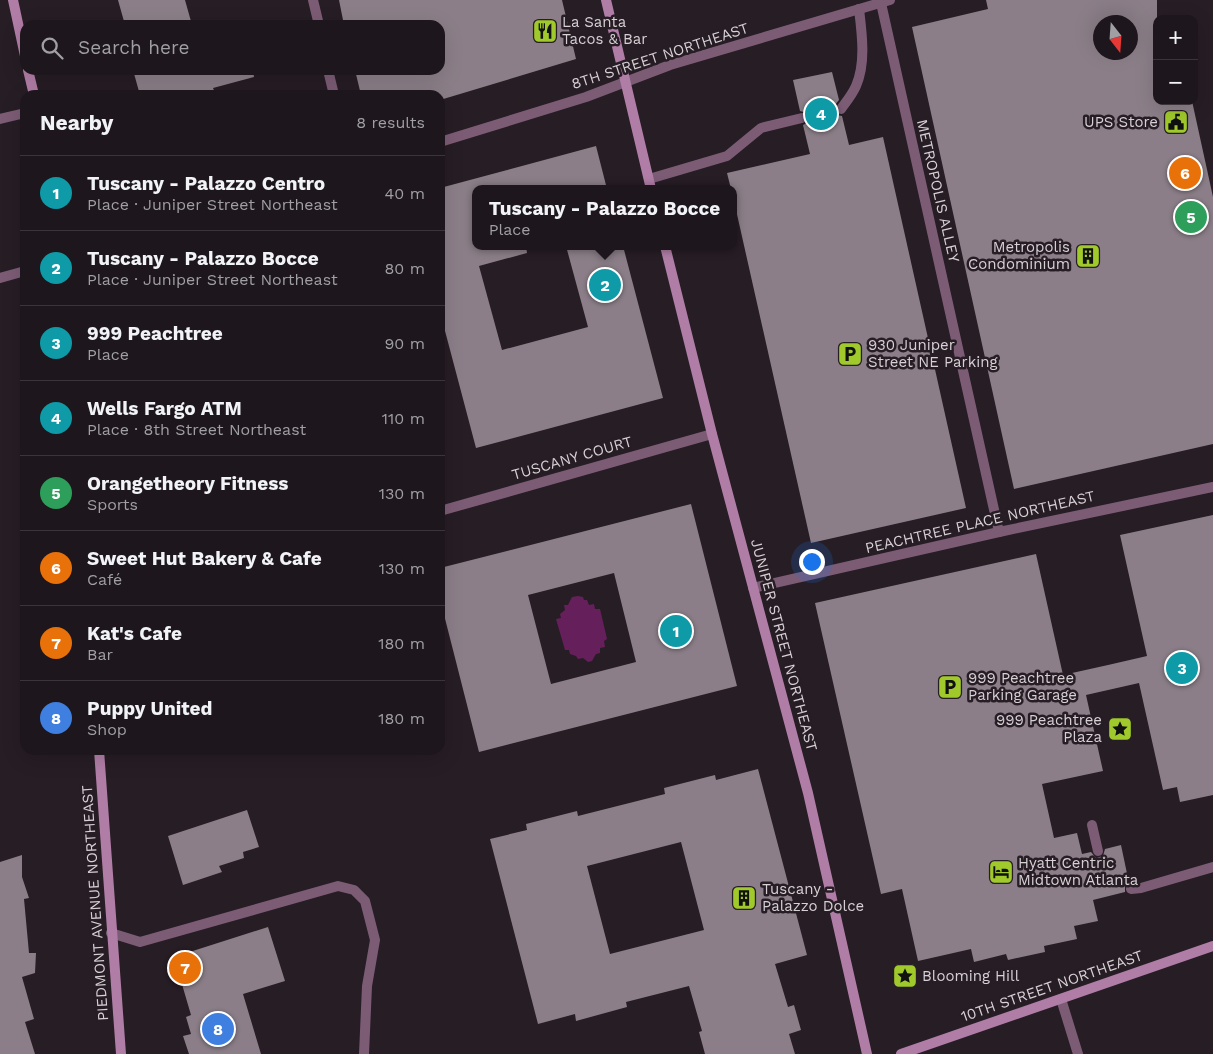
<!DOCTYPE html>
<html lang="en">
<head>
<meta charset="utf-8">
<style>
	:root { --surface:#1d161c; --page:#2a2329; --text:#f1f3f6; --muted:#a09fa3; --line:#3b353b; --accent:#a0c92b }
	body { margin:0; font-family:"Work Sans",sans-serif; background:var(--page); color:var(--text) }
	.controls { position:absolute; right:15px; top:15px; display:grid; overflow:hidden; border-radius:10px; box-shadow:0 5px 20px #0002 }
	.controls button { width:45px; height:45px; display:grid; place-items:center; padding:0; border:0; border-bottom:1px solid var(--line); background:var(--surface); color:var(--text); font:25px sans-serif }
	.compass { position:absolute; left:1093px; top:15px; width:45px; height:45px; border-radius:50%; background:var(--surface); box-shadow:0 5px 20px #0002; rotate:163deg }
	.you { position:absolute; left:811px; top:561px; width:18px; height:18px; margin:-12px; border:4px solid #fff; border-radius:50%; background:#1a73e8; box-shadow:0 0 0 8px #1a73e833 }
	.badge { display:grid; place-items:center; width:32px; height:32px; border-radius:50%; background:var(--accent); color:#fff; font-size:16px; font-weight:700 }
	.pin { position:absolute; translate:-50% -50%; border:2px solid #fff; box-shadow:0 1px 5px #0006 }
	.popup { position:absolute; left:472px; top:185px; width:265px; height:65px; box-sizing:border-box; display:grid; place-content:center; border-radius:10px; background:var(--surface); filter:drop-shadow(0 1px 4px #0005); font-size:16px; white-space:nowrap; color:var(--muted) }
	.popup b { font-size:19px; color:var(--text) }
	.popup::after { content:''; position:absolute; left:50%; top:100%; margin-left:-10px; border:10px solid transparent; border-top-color:var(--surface) }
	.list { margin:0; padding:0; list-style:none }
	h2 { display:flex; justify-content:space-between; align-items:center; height:65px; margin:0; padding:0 20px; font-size:21px }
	h2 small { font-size:16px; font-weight:400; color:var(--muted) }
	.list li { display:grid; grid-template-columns:32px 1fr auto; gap:15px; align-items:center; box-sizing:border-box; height:75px; padding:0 20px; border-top:1px solid var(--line) }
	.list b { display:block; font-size:19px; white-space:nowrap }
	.list p { margin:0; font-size:16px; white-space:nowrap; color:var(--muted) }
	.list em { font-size:16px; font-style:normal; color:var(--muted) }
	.icon { flex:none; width:28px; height:28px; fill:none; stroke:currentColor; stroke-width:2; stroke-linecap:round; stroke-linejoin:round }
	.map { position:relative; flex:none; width:1213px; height:1054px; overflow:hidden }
	.search { position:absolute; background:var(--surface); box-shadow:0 5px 20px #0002; left:20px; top:20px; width:425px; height:55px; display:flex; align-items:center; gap:12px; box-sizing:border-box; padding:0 18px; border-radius:15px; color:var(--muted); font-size:19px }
	.panel { position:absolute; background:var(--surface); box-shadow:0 5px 20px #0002; left:20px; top:90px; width:425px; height:665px; border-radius:15px }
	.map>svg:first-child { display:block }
	.water { fill:#65205c }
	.building { fill:#8b7e88; fill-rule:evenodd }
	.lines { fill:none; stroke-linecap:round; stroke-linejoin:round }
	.service { stroke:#7c5c75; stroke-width:10 }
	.minor { stroke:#7c5c75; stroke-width:10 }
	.secondary { stroke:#b07da6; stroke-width:10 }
	.labels { text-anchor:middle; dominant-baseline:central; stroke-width:5; stroke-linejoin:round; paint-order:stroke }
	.poi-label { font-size:15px; fill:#d7d0d5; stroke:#271d25; text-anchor:start }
	.street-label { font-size:15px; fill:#d7d0d5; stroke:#271d25 }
</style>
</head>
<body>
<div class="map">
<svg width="1213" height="1054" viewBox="0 0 1213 1054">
	<rect width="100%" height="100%" fill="#271d25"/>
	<polygon class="water" points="578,596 583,597 584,600 587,600 589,605 594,604 595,609 600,609 607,639 604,641 605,647 600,648 600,653 596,654 592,661 588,662 583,658 578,659 576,656 570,654 569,650 565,650 556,619 561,618 560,614 565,610 564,605 568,605 572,597"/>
	<g class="building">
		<polygon points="118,0 185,0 192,25 125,25"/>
		<polygon points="339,0 562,0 576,59 440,100 440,95 361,95 355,70 440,70 440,25 344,25"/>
		<path d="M 986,0 L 1157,0 L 1157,101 L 1192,101 L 1213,197 L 1213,444 L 1014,489 L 912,27 L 988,9 ZM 1100,22 L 1130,22 L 1130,52 L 1100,52 Z"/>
		<polygon points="133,70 253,70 254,77 213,88 216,95 140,95"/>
		<polygon points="832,72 839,100 835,105 835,111 837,115 842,116 849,145 883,137 966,508 811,543 734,201 734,189 731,189 727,173 810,154 803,125 807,123 809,117 807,113 800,111 793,80"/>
		<polygon points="596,146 607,189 476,189 476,246 526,246 527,253 479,266 502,350 588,327 566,246 623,246 663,398 476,448 440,312 440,188"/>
		<path d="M 691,504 L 737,686 L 479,752 L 440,599 L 440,568 ZM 614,573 L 636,662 L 551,684 L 528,595 Z"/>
		<polygon points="1213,515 1213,795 1180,802 1177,787 1163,790 1139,683 1086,695 1103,771 1042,784 1054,838 1077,833 1082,854 1091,852 1096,858 1103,856 1105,849 1121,845 1129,883 1125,887 1125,892 1093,900 1098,921 1074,926 1077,939 1044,946 1045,952 1008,960 1006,954 974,962 971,949 918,961 902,889 881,894 815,603 1036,554 1063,675 1108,665 1147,656 1120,535"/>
		<path d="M 758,769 L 807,955 L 775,964 L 788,1007 L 794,1005 L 801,1030 L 789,1034 L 795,1054 L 705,1054 L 699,1032 L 702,1031 L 689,986 L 626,1002 L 627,1007 L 576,1021 L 575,1014 L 538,1024 L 490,839 L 527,830 L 526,824 L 577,811 L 578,816 L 665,794 L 664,788 L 715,775 L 716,780 ZM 681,842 L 704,930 L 610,954 L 587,866 Z"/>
		<polygon points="247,810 259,847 243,852 244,858 219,866 222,872 183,885 168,836"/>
		<polygon points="22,855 22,877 29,898 24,899 29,953 36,953 35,973 22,977 34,1019 25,1022 35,1054 0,1054 0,862"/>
		<polygon points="268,927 285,981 243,994 261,1054 189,1054 183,1036 191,1034 186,1017 191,1015 174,957"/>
	</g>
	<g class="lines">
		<g class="service">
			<polyline points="313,0 319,25"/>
			<polyline points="881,3 999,532"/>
			<polyline points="328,70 334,95"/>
			<path d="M 841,109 C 846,102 852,95 856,86 C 866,63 862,34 859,9"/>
			<polyline points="0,119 25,113"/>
			<polyline points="649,179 727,156 761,128 802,118"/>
			<polyline points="1092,825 1098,851"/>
			<polyline points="1131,889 1141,888 1213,867"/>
			<polyline points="111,933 140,942 338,886 354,890 365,901 375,940 367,986 364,1054"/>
			<polyline points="1061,999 1078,1054"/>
		</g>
		<g class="minor">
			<polyline points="440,142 586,97 670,65 890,0"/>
			<polyline points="0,278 25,271"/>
			<polyline points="440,511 712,434"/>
			<polyline points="753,588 999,532 1213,487"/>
		</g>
		<g class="secondary">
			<polyline points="13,0 25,56"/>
			<polyline points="606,0 651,189"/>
			<polyline points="28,70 34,95"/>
			<polyline points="665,246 712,434 808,793 867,1054"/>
			<polyline points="99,750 121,1054"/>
			<polyline points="901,1054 1213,946"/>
		</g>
	</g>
	<defs>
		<symbol id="restaurant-square" viewBox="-11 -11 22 22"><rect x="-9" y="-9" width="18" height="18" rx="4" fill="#a0c92b" stroke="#271d25"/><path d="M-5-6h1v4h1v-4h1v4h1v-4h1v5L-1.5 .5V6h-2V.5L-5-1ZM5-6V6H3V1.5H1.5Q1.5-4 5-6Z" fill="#111"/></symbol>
		<symbol id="civic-square" viewBox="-11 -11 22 22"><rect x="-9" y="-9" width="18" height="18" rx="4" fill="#a0c92b" stroke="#271d25"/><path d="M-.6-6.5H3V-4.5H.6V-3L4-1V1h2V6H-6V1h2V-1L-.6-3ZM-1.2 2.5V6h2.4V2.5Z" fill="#111"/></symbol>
		<symbol id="building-square" viewBox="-11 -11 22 22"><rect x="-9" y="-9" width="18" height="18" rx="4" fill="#a0c92b" stroke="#271d25"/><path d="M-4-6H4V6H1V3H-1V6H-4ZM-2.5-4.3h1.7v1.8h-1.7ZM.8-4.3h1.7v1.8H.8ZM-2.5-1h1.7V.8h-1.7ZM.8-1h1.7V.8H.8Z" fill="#111"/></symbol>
		<symbol id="parking-square" viewBox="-11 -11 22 22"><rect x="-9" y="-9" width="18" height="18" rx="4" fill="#a0c92b" stroke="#271d25"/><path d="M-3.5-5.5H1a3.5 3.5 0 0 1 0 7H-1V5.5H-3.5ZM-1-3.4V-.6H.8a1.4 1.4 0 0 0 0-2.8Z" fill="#111"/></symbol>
		<symbol id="sight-square" viewBox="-11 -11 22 22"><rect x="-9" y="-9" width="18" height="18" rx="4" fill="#a0c92b" stroke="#271d25"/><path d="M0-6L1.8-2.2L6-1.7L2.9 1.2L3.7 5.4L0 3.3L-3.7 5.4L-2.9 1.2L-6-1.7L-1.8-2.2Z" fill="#111"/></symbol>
		<symbol id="hotel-square" viewBox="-11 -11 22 22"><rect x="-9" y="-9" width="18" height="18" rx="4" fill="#a0c92b" stroke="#271d25"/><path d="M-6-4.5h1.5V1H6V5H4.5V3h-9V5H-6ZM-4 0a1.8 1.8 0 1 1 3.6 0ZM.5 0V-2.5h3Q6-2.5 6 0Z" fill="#111"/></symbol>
	</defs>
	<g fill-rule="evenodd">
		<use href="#restaurant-square" x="531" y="17" width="28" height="28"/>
		<use href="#civic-square" x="1162" y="108" width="28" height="28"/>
		<use href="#building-square" x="1074" y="242" width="28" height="28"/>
		<use href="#parking-square" x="836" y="340" width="28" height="28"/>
		<use href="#parking-square" x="936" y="673" width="28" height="28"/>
		<use href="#sight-square" x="1106" y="715" width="28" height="28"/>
		<use href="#hotel-square" x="987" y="858" width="28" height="28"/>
		<use href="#building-square" x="730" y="884" width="28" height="28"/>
		<use href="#sight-square" x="891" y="962" width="28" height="28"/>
	</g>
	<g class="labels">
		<g class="poi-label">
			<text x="562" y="22">La Santa<tspan x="562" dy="17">Tacos &amp; Bar</tspan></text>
			<text x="1158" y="122" text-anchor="end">UPS Store</text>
			<text x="1070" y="247" text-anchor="end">Metropolis<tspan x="1070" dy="17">Condominium</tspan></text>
			<text x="868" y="345">930 Juniper<tspan x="868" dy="17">Street NE Parking</tspan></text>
			<text x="968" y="678">999 Peachtree<tspan x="968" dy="17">Parking Garage</tspan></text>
			<text x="1102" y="720" text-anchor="end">999 Peachtree<tspan x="1102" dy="17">Plaza</tspan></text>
			<text x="1018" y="863">Hyatt Centric<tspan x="1018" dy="17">Midtown Atlanta</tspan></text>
			<text x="762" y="889">Tuscany -<tspan x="762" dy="17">Palazzo Dolce</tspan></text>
			<text x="922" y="976">Blooming Hill</text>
		</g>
		<g class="street-label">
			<text transform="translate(660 56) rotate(-18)">8TH STREET NORTHEAST</text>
			<text transform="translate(938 191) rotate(77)">METROPOLIS ALLEY</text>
			<text transform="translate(572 458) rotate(-16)">TUSCANY COURT</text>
			<text transform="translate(980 522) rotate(-13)">PEACHTREE PLACE NORTHEAST</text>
			<text transform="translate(784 645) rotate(75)">JUNIPER STREET NORTHEAST</text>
			<text transform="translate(95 903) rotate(-94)">PIEDMONT AVENUE NORTHEAST</text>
			<text transform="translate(1052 986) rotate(-19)">10TH STREET NORTHEAST</text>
		</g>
	</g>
</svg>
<div class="controls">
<button>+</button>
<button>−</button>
</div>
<svg class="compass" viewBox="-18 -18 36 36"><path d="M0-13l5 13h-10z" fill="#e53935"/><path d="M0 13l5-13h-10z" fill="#a09fa3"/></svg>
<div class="you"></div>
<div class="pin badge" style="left:676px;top:631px;background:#0f9aa8">1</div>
<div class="pin badge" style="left:605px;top:285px;background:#0f9aa8">2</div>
<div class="popup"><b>Tuscany - Palazzo Bocce</b>Place</div>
<div class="pin badge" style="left:1182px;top:668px;background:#0f9aa8">3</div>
<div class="pin badge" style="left:821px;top:114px;background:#0f9aa8">4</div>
<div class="pin badge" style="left:1191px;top:217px;background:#2e9e5b">5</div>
<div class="pin badge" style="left:1185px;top:173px;background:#e8710a">6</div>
<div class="pin badge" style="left:185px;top:968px;background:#e8710a">7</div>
<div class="pin badge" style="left:218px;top:1029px;background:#3f7fe0">8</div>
<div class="search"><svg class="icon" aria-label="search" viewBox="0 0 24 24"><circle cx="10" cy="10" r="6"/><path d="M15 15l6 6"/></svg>Search here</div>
<section class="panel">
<h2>Nearby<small>8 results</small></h2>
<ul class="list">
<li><span class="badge" style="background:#0f9aa8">1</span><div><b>Tuscany - Palazzo Centro</b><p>Place · Juniper Street Northeast</p></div><em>40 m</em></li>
<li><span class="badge" style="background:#0f9aa8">2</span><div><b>Tuscany - Palazzo Bocce</b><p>Place · Juniper Street Northeast</p></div><em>80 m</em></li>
<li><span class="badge" style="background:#0f9aa8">3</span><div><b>999 Peachtree</b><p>Place</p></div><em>90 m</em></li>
<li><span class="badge" style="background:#0f9aa8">4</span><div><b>Wells Fargo ATM</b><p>Place · 8th Street Northeast</p></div><em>110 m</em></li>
<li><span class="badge" style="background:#2e9e5b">5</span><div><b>Orangetheory Fitness</b><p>Sports</p></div><em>130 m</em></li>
<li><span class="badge" style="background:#e8710a">6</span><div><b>Sweet Hut Bakery &amp; Cafe</b><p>Café</p></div><em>130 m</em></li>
<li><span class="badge" style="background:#e8710a">7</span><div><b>Kat's Cafe</b><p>Bar</p></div><em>180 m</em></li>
<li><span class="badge" style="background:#3f7fe0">8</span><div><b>Puppy United</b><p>Shop</p></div><em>180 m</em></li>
</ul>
</section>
</div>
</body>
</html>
